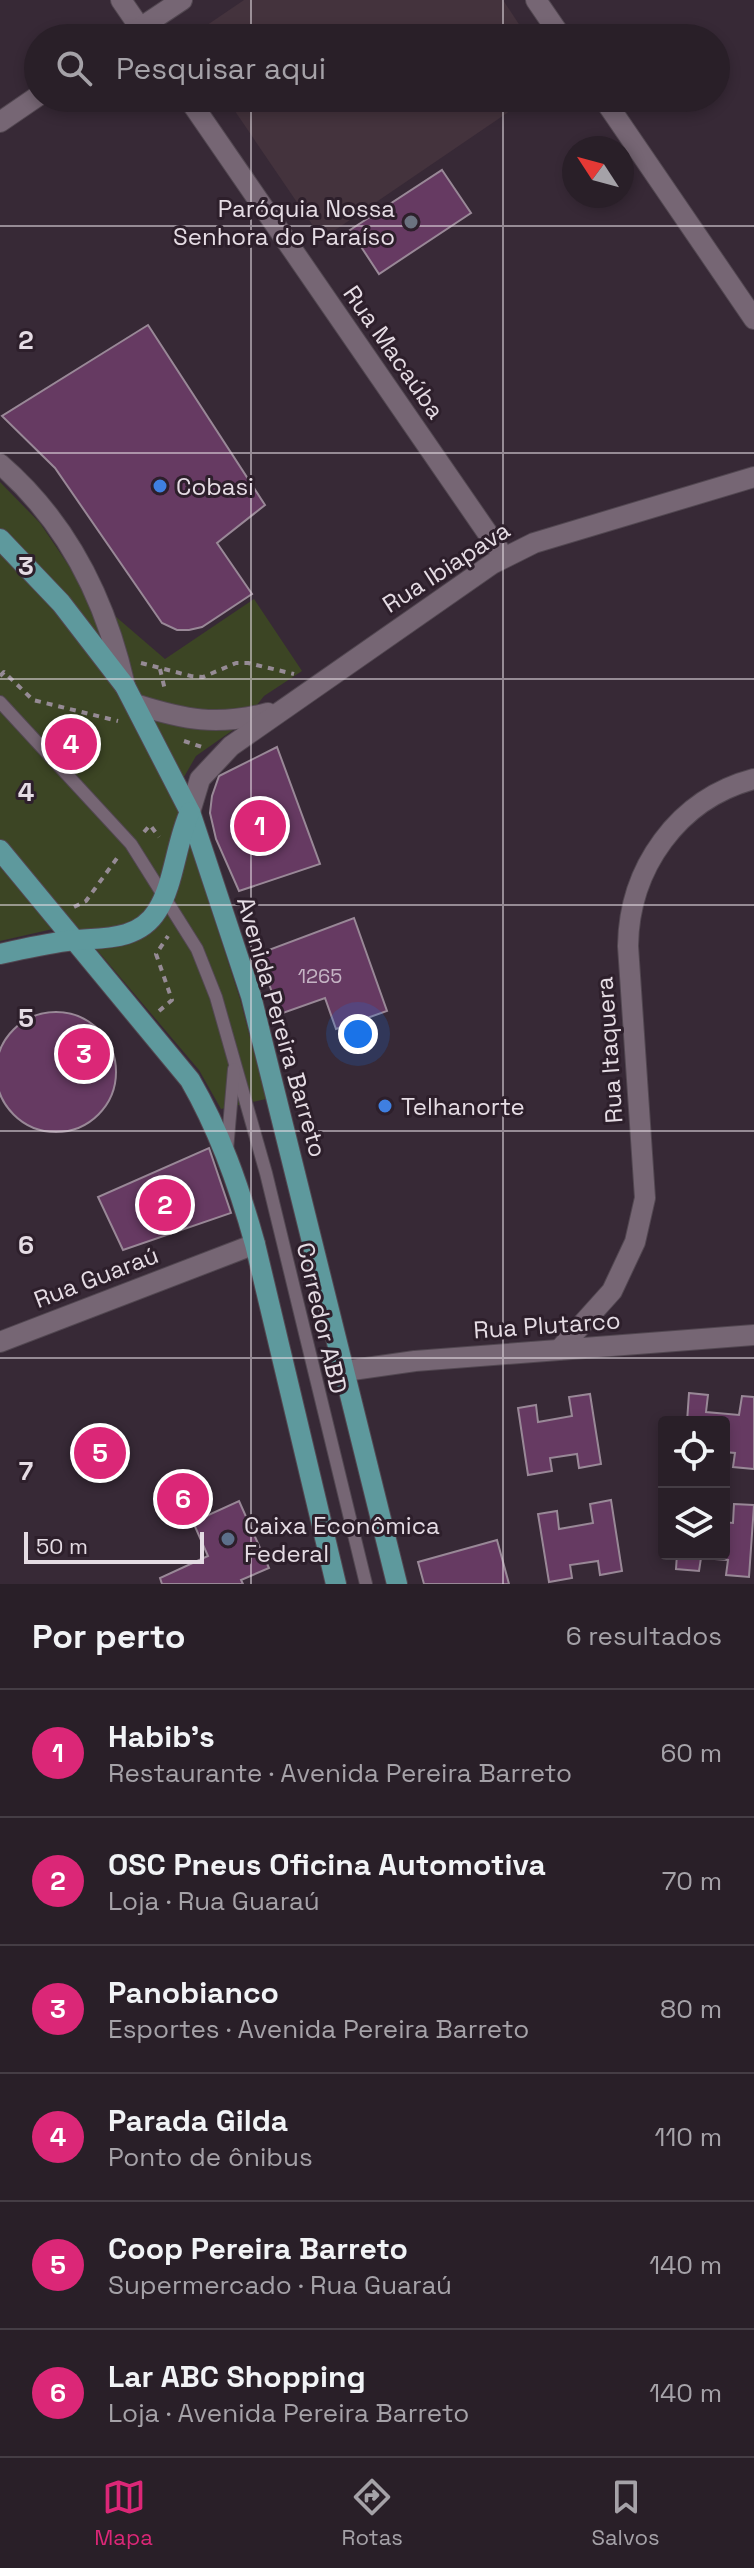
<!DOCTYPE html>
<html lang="pt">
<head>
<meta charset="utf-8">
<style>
	:root { --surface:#291f28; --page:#352c34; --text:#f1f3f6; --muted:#a5a2a8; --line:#453d45; --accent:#db2777 }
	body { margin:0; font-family:"Space Grotesk",sans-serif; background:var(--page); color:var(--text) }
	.controls { position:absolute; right:24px; bottom:24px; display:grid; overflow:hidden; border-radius:8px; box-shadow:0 4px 12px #0003 }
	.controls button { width:72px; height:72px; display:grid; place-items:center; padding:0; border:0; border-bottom:2px solid var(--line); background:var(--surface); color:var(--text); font:40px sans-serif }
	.compass { position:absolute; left:562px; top:136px; width:72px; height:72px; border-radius:50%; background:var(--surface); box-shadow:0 4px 12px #0003; rotate:306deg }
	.scale { position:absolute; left:24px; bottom:20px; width:180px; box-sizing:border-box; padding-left:8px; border:4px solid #e5dce4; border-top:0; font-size:22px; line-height:28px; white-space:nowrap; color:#e5dce4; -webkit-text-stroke:6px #2d1f2b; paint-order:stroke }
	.you { position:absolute; left:358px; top:1034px; width:28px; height:28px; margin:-20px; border:6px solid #fff; border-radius:50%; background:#1a73e8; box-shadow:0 0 0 12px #1a73e833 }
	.badge { display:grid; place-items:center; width:52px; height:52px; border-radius:50%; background:var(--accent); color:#fff; font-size:26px; font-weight:700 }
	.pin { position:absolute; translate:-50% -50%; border:4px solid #fff; box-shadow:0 2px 8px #0006 }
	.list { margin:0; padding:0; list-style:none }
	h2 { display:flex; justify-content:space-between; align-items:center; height:104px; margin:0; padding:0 32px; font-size:34px }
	h2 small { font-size:26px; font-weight:400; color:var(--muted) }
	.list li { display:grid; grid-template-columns:52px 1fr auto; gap:24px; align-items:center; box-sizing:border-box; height:128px; padding:0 32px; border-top:2px solid var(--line) }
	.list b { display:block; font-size:30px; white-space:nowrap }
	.list p { margin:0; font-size:26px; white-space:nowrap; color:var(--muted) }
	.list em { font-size:26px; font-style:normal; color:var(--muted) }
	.icon { flex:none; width:44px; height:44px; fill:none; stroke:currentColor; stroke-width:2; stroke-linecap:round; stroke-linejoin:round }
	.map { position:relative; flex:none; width:754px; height:1584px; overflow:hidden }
	.search { position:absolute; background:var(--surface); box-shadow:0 4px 12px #0003; left:24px; right:24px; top:24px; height:88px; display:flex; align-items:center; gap:20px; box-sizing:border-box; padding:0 28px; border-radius:44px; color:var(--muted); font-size:30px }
	.sheet { height:872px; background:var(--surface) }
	nav { display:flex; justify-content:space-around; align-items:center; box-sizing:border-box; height:112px; border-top:2px solid var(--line); background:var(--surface); font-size:22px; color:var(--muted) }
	nav a { display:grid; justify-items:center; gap:4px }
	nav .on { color:var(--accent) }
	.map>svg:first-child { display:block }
	.education { fill:#44333d }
	.green { fill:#3c4524 }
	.building { fill:#663a62; stroke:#998897; stroke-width:2 }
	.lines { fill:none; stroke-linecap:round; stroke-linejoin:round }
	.lane-casing { stroke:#524751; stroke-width:14 }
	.street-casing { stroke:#524751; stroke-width:22 }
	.secondary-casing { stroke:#524751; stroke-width:22 }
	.primary-casing { stroke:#524751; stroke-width:22 }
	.path { stroke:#968b95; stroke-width:4; stroke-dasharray:6 6; stroke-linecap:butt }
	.lane { stroke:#766674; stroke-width:12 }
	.street { stroke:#766674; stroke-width:20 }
	.secondary { stroke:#766674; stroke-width:20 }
	.primary { stroke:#5e999d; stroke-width:20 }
	.grid { fill:none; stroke:#e5dce4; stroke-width:2; stroke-opacity:0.55 }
	.worship-dot { fill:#6b7280; stroke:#2d1f2b; stroke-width:3 }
	.shop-dot { fill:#3f7fe0; stroke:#2d1f2b; stroke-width:3 }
	.service-dot { fill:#5c6f8a; stroke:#2d1f2b; stroke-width:3 }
	.labels { text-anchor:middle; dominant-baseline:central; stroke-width:6; stroke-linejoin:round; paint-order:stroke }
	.number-label { font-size:20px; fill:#c5b4c4 }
	.poi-label { font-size:24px; fill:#e5dce4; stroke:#2d1f2b; text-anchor:start }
	.street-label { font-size:24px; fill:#e5dce4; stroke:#2d1f2b }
	.grid-label { font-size:26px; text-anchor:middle; font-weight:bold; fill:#e5dce4; stroke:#2d1f2b; stroke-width:6; stroke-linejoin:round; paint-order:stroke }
</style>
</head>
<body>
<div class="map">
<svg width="754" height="1584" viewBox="0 0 754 1584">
	<rect width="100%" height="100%" fill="#372936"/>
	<g class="education">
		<polygon points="244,0 503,0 528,38 188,38"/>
		<polygon points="226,98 529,98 322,239"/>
	</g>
	<polygon class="green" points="0,482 40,523 86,591 165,659 254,599 302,671 264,696 243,723 196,756 184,777 179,810 240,999 266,1099 221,1109 199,1070 75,924 0,941"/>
	<g class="building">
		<polygon points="442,170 471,213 379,274 350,230"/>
		<polygon points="148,325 265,505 217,543 252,594 202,627 189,630 177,630 162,623 55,468 2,416"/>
		<polygon points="277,747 320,864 239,891 216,839 210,813 212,796 219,776"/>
		<polygon points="354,918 387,1011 336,1029 325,998 280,1014 258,954"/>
		<circle cx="56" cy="1072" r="60"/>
		<polygon points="209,1148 231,1213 123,1250 98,1197"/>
		<polygon points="689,1393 708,1395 706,1412 739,1415 742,1396 754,1397 754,1469 733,1467 735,1453 724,1452 724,1422 687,1422"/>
		<polygon points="590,1394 601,1464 579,1468 577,1454 550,1458 552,1471 528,1475 518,1408 536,1405 538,1422 572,1416 569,1397"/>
		<polygon points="611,1500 622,1571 600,1575 598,1561 570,1565 572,1578 549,1582 538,1514 557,1511 559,1529 593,1523 590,1504"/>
		<polygon points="239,1501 269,1568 241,1580 243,1584 162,1584 160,1578 208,1556 193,1522"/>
		<polygon points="734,1504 754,1505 749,1577 726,1575 728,1560 701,1558 699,1571 676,1569 677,1554 724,1554 724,1522 733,1523"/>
		<polygon points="497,1540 509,1584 424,1584 418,1562"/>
	</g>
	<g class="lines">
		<defs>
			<g id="lane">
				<polyline points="0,702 131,844 197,949 216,997 266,1173 366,1584"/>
				<polyline points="227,1150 234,1069"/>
			</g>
			<g id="street">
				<polyline points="121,0 147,38"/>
				<polyline points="536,0 562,38"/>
				<polyline points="125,38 182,0"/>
				<polyline points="188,98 504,557"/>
				<polyline points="603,98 754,319"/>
				<polyline points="0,122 38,96"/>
				<path d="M 0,464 C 67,522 106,601 125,686"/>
				<polyline points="0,1342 255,1244"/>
				<path d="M 559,1350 L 612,1291 L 635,1242 L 645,1198 L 628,946 C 629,868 678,799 754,779"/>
				<polyline points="345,1371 415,1361 754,1335"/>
			</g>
			<g id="secondary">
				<path d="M 135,704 C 185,720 217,726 268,713"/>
				<polyline points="190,812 200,779 231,746 492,564 534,543 754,477"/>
			</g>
			<g id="primary">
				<polyline points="0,539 61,603 125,686 190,812 251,996 397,1584"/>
				<path d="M 0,850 L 190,1080 C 220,1132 239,1186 255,1244 L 336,1584"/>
				<path d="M 0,954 C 22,949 44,944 67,941 C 98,937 137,943 157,911 C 174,885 176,842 190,812"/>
			</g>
		</defs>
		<use href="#lane" class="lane-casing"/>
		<use href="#street" class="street-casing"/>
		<use href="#secondary" class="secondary-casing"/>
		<use href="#primary" class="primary-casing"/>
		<g class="path">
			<polyline points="141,663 191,676 203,677 236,663 248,663 294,674"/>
			<polyline points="160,669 165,690"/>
			<polyline points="0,676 4,672 33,700 118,721"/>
			<polyline points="184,741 202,747"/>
			<polyline points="144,832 150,825 159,837"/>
			<polyline points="74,907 86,901 120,854"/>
			<polyline points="159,1011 172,1000 156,954 168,936"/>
		</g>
		<use href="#lane" class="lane"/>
		<use href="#street" class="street"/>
		<use href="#secondary" class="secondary"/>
		<use href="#primary" class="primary"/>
	</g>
	<path class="grid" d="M 251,0 L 251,38M 503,0 L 503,38M 251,98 L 251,1584M 503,98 L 503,1584M 0,226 L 754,226M 0,453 L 754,453M 0,679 L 754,679M 0,905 L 754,905M 0,1131 L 754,1131M 0,1358 L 754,1358"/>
	<circle class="worship-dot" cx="411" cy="222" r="8"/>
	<g class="shop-dot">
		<circle cx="160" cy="486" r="8"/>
		<circle cx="385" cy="1106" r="8"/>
	</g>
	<circle class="service-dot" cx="228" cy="1539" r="8"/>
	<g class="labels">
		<g class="number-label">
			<text x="320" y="976">1265</text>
		</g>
		<g class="poi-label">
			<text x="395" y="208" text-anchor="end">Paróquia Nossa<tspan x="395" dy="28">Senhora do Paraíso</tspan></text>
			<text x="176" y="486">Cobasi</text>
			<text x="401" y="1106">Telhanorte</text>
			<text x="244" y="1525">Caixa Econômica<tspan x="244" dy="28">Federal</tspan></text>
		</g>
		<g class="street-label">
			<text transform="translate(394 352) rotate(55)">Rua Macaúba</text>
			<text transform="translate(446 567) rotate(-33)">Rua Ibiapava</text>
			<text transform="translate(282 1027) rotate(74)">Avenida Pereira Barreto</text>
			<text transform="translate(609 1050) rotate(-94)">Rua Itaquera</text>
			<text transform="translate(96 1277) rotate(-21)">Rua Guaraú</text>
			<text transform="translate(322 1318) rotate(77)">Corredor ABD</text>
			<text transform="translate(547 1325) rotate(-4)">Rua Plutarco</text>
		</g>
	</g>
	<g class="grid-label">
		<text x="26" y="349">2</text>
		<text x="26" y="575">3</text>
		<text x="26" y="801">4</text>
		<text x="26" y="1027">5</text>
		<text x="26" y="1254">6</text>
		<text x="26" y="1480">7</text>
	</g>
</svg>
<div class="controls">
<button><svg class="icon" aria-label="locate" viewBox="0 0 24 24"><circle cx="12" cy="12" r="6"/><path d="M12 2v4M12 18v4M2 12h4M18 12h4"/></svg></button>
<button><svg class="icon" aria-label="layers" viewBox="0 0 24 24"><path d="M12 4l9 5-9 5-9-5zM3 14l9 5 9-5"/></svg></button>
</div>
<svg class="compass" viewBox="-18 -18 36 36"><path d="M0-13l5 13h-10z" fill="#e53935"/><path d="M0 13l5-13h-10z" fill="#a5a2a8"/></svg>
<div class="scale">50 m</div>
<div class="you"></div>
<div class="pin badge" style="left:260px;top:826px">1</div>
<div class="pin badge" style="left:165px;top:1205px">2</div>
<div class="pin badge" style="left:84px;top:1054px">3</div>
<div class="pin badge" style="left:71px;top:744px">4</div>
<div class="pin badge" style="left:100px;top:1453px">5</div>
<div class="pin badge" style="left:183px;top:1499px">6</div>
<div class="search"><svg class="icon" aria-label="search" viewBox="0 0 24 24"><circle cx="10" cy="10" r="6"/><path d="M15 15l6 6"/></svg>Pesquisar aqui</div>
</div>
<section class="sheet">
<h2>Por perto<small>6 resultados</small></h2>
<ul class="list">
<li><span class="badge">1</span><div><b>Habib's</b><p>Restaurante · Avenida Pereira Barreto</p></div><em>60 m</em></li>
<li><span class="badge">2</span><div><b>OSC Pneus Oficina Automotiva</b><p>Loja · Rua Guaraú</p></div><em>70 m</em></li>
<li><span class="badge">3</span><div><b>Panobianco</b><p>Esportes · Avenida Pereira Barreto</p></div><em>80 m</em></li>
<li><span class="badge">4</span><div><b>Parada Gilda</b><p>Ponto de ônibus</p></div><em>110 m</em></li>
<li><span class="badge">5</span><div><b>Coop Pereira Barreto</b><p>Supermercado · Rua Guaraú</p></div><em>140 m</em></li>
<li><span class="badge">6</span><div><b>Lar ABC Shopping</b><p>Loja · Avenida Pereira Barreto</p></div><em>140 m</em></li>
</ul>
</section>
<nav>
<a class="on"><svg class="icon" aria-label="map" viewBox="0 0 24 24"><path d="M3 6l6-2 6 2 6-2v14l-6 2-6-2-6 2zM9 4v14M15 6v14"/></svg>Mapa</a>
<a><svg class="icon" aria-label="directions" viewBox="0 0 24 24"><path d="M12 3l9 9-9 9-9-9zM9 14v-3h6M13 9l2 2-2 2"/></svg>Rotas</a>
<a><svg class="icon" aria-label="saved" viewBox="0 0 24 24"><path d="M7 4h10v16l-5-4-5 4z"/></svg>Salvos</a>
</nav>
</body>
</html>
